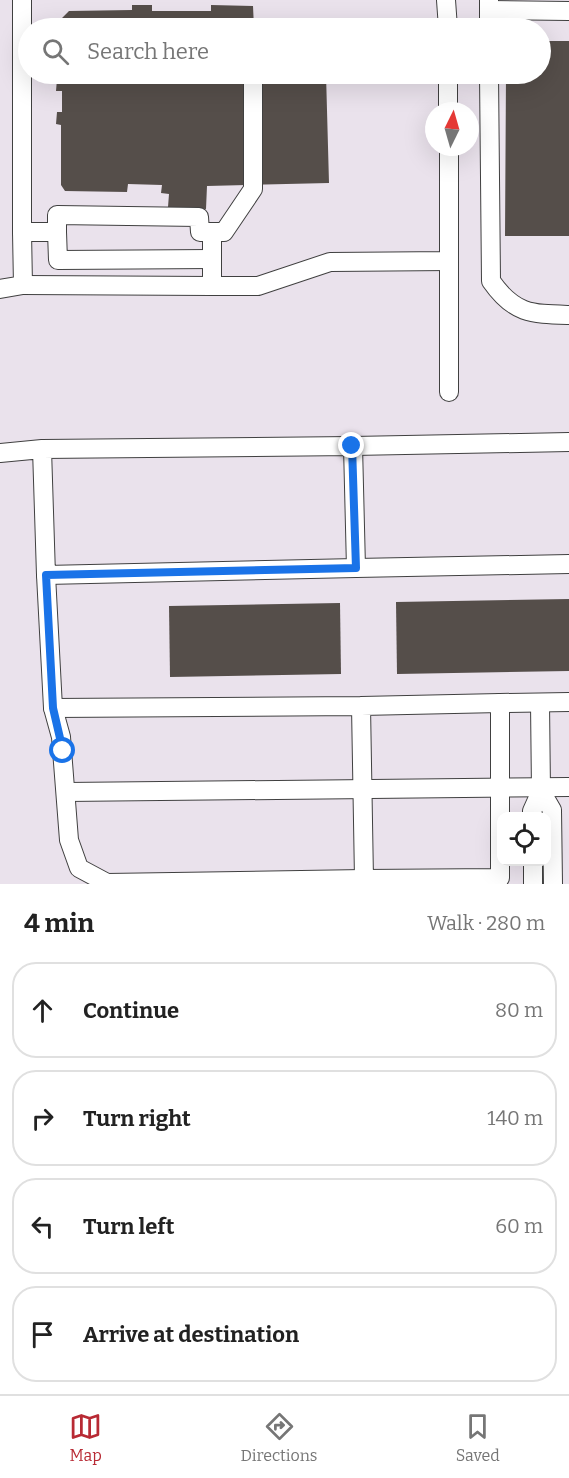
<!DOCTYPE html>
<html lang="en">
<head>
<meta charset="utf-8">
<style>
	:root { --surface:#fff; --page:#f6f6f6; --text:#222; --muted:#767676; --line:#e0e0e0; --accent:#b82a34 }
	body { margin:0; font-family:Bitter,serif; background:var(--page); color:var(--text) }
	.controls { position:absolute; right:18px; bottom:18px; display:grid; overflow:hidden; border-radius:12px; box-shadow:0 6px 24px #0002 }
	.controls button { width:54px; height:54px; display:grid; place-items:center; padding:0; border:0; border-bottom:2px solid var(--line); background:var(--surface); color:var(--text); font:30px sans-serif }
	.compass { position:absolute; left:425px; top:102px; width:54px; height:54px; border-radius:50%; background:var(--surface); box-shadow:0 6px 24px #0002; rotate:5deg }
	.stop { position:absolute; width:18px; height:18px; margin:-14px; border:4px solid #1a73e8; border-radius:50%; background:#fff }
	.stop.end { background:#1a73e8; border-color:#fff; box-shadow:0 2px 6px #0008 }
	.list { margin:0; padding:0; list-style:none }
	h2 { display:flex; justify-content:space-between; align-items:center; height:78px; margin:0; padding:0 24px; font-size:26px }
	h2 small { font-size:20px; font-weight:400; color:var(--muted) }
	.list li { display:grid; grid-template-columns:39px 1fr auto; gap:18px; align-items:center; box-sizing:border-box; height:96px; margin:0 12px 12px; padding:0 12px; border:2px solid var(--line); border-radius:24px }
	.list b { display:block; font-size:22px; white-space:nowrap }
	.list em { font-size:20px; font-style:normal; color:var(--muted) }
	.icon { flex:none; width:33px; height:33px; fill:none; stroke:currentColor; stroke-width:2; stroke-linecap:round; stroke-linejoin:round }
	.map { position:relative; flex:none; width:569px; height:884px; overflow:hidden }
	.search { position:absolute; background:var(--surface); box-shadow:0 6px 24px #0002; left:18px; right:18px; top:18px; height:66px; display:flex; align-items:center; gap:15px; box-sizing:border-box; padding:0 21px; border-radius:33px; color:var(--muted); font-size:22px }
	.sheet { height:510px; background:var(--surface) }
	nav { display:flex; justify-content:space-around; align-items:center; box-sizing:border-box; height:84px; border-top:2px solid var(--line); background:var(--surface); font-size:16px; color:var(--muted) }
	nav a { display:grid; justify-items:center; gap:3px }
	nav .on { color:var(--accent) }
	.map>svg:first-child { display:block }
	.industrial { fill:#eae2ec; fill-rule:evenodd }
	.building { fill:#554e4a }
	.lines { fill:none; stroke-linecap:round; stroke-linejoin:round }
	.minor-casing { stroke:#404040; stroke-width:20 }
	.minor { stroke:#fff; stroke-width:18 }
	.route { stroke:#1a73e8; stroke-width:8 }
</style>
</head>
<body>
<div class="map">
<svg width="569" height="884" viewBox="0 0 569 884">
	<rect width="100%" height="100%" fill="#fefbee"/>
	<path class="industrial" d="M 0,0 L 569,0 L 569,884 L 0,884 ZM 28,28 L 540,28 L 540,74 L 28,74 ZM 434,111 L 470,111 L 470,147 L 434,147 ZM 502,816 L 546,816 L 546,862 L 502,862 Z"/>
	<g class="building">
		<polygon points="132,5 152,5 152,11 211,11 211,5 253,6 254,28 61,28 62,18 69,11 132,10"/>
		<polygon points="540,41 569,41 569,236 505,236 506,74 540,74"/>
		<polygon points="61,74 326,74 329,183 207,186 206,209 168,207 169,194 161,193 162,185 128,184 127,192 65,191 61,185 61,125 56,124 57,112 62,112 62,91 56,91 57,79 61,79"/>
		<polygon points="569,599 569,671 397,674 396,602"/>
		<polygon points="340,603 341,674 170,677 169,606"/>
	</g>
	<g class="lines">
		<defs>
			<g id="minor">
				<polyline points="22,0 22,232 57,232 57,215 199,217 200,232 224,232 253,189 253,74"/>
				<polyline points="446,0 448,28"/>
				<polyline points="489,0 489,28"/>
				<polyline points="489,10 569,11"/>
				<polyline points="448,74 448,111"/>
				<path d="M 489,74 L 491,281 C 514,314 531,314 569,315"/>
				<polyline points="57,232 58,260 212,259"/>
				<polyline points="449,261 449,392"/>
				<polyline points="23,285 212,286 212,232"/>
				<polyline points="212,286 258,286 330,262 449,261 449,147"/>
				<polyline points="0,289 23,285 22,232"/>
				<polyline points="353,446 569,442"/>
				<polyline points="0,453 42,449 353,446 356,568 46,575 42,449"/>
				<polyline points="356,568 569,564"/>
				<polyline points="46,575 53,708 361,706 364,879 500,878 500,703 361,706"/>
				<polyline points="500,703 569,702"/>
				<polyline points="53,708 61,737 69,840 79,868 107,883 364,879"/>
				<polyline points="541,791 552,810 553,884"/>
				<polyline points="66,792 569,787"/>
				<polyline points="532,816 532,811 541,791 540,703"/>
				<polyline points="533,862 533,884"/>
			</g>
		</defs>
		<use href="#minor" class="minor-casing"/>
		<use href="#minor" class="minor"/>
	</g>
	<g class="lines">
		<polyline class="route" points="63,751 53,708 46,575 356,568 352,446"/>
	</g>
</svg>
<div class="controls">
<button><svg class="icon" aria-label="locate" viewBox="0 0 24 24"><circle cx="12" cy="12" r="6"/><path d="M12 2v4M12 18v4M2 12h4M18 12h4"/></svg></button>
</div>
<svg class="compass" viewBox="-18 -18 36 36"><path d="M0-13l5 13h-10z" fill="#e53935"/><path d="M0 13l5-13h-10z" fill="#767676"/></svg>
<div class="stop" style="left:63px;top:751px"></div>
<div class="stop end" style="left:352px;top:446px"></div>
<div class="search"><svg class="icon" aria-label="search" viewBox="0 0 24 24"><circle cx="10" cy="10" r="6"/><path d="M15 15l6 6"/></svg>Search here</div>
</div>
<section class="sheet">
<h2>4 min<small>Walk · 280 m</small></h2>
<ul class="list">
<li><svg class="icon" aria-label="ahead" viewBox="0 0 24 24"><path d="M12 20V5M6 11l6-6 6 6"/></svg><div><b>Continue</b></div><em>80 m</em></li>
<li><svg class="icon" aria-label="right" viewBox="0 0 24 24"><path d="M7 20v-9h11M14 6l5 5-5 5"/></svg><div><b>Turn right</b></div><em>140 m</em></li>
<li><svg class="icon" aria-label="left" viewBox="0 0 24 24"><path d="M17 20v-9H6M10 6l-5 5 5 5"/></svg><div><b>Turn left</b></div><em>60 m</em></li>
<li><svg class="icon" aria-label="arrive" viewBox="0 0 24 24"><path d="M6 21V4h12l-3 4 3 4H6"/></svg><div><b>Arrive at destination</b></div></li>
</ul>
</section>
<nav>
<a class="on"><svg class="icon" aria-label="map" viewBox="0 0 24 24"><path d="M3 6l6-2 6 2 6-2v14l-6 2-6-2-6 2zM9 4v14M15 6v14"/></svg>Map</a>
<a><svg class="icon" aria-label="directions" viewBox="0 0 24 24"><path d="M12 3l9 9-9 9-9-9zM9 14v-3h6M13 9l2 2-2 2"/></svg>Directions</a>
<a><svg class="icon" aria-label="saved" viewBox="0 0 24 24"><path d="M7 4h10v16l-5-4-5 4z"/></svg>Saved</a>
</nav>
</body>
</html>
